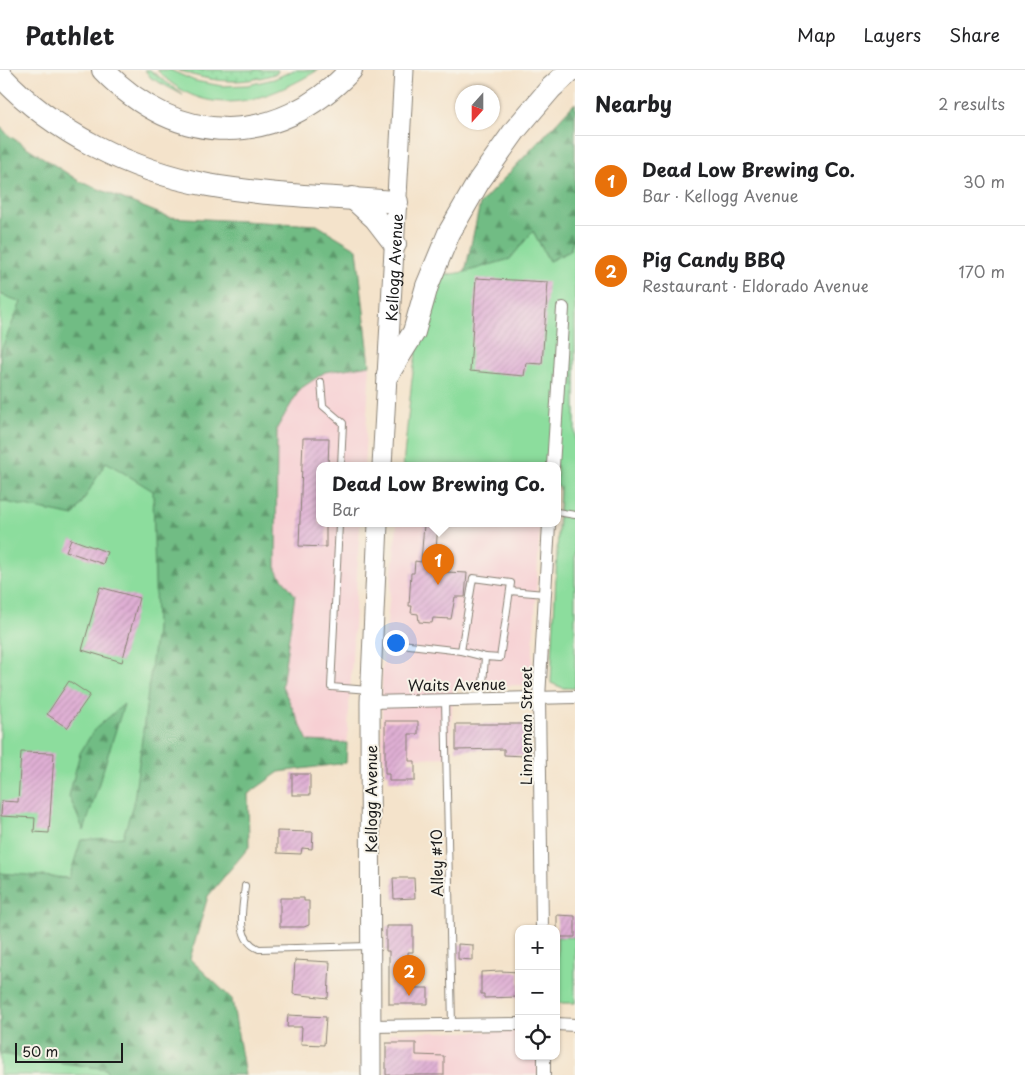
<!DOCTYPE html>
<html lang="en">
<head>
<meta charset="utf-8">
<style>
	:root { --surface:#fff; --page:#f2f2f2; --text:#202124; --muted:#757577; --line:#e0e0e0; --accent:#2563eb }
	body { margin:0; font-family:"Playpen Sans",sans-serif; background:var(--page); color:var(--text) }
	.controls { position:absolute; right:15px; bottom:15px; display:grid; overflow:hidden; border-radius:10px; box-shadow:0 1px 4px #0004 }
	.controls button { width:45px; height:45px; display:grid; place-items:center; padding:0; border:0; border-bottom:1px solid var(--line); background:var(--surface); color:var(--text); font:25px sans-serif }
	.compass { position:absolute; left:455px; top:15px; width:45px; height:45px; border-radius:50%; background:var(--surface); box-shadow:0 1px 4px #0004; rotate:201deg }
	.scale { position:absolute; left:15px; bottom:12px; width:108px; box-sizing:border-box; padding-left:5px; border:2px solid #1c1c1c; border-top:0; font-size:14px; line-height:18px; white-space:nowrap; color:#1c1c1c; -webkit-text-stroke:4px #f7f3e8; paint-order:stroke }
	.you { position:absolute; left:395px; top:572px; width:18px; height:18px; margin:-12px; border:4px solid #fff; border-radius:50%; background:#1a73e8; box-shadow:0 0 0 8px #1a73e833 }
	.badge { display:grid; place-items:center; width:32px; height:32px; border-radius:50%; background:var(--accent); color:#fff; font-size:16px; font-weight:700 }
	.pin { position:absolute; translate:-50% -41px; filter:drop-shadow(0 1px 2px #0008) }
	.pin::after { content:''; position:absolute; top:26px; width:18px; height:15px; background:inherit; clip-path:polygon(0 0,100% 0,50% 100%) }
	.popup { position:absolute; left:316px; top:392px; width:245px; height:65px; box-sizing:border-box; display:grid; place-content:center; border-radius:10px; background:var(--surface); filter:drop-shadow(0 1px 4px #0005); font-size:16px; white-space:nowrap; color:var(--muted) }
	.popup b { font-size:19px; color:var(--text) }
	.popup::after { content:''; position:absolute; left:50%; top:100%; margin-left:-10px; border:10px solid transparent; border-top-color:var(--surface) }
	.list { margin:0; padding:0; list-style:none }
	h2 { display:flex; justify-content:space-between; align-items:center; height:65px; margin:0; padding:0 20px; font-size:21px }
	h2 small { font-size:16px; font-weight:400; color:var(--muted) }
	.list li { display:grid; grid-template-columns:32px 1fr auto; gap:15px; align-items:center; box-sizing:border-box; height:90px; padding:0 20px; border-top:1px solid var(--line) }
	.list b { display:block; font-size:19px; white-space:nowrap }
	.list p { margin:0; font-size:16px; white-space:nowrap; color:var(--muted) }
	.list em { font-size:16px; font-style:normal; color:var(--muted) }
	.icon { flex:none; width:28px; height:28px; fill:none; stroke:currentColor; stroke-width:2; stroke-linecap:round; stroke-linejoin:round }
	.map { position:relative; flex:none; width:575px; height:1005px; overflow:hidden }
	header { display:flex; align-items:center; gap:30px; box-sizing:border-box; height:70px; padding:0 25px; background:var(--surface); border-bottom:1px solid var(--line) }
	header strong { font-size:24px }
	nav { display:flex; gap:28px; margin-inline-start:auto; font-size:18px }
	main { display:flex }
	aside { flex:1; background:var(--surface) }
	.map>svg:first-child { display:block }
	.built { fill:#f7cfd3 }
	.green { fill:#8cdd9d; stroke:#547c5c }
	.forest { fill:url(#forest-firs); stroke:#466c50 }
	.garden { fill:url(#garden-dots); stroke:#547c5c }
	.building { fill:url(#building-hatch) }
	.lines { fill:none; stroke-linecap:round; stroke-linejoin:round }
	.lane-casing { stroke:#888074; stroke-width:8 }
	.street-casing { stroke:#888074; stroke-width:14 }
	.primary-casing { stroke:#888074; stroke-width:21 }
	.highway-casing { stroke:#888074; stroke-width:24 }
	.lane { stroke:#fff; stroke-width:6 }
	.street { stroke:#fff; stroke-width:12 }
	.primary { stroke:#fff; stroke-width:19 }
	.highway { stroke:#fff; stroke-width:22 }
	.labels { text-anchor:middle; dominant-baseline:central; stroke-width:4; stroke-linejoin:round; paint-order:stroke }
	.street-label { font-size:15px; fill:#1c1c1c; stroke:#f7f3e8 }
</style>
</head>
<body>
<header>
<strong>Pathlet</strong>
<nav><a>Map</a><a>Layers</a><a>Share</a></nav>
</header>
<main>
<div class="map">
<svg width="575" height="1005" viewBox="0 0 575 1005">
	<defs>
		<pattern id="forest-firs" width="22" height="20" patternUnits="userSpaceOnUse" patternTransform="scale(1.25)"><rect width="22" height="20" fill="#71bc84"/><path d="M5 1l3.5 6h-7zM16 11l3.5 6h-7z" fill="#5c986b"/></pattern>
		<pattern id="garden-dots" width="8" height="8" patternUnits="userSpaceOnUse" patternTransform="scale(1.25)"><rect width="8" height="8" fill="#8cdd9d"/><path d="M2 2h.1M6 6h.1" fill="none" stroke="#78bd87" stroke-width="1.8" stroke-linecap="round"/></pattern>
		<pattern id="building-hatch" width="6" height="6" patternUnits="userSpaceOnUse" patternTransform="scale(1.25)"><rect width="6" height="6" fill="#dfafd4"/><path d="M-1 1l2-2M0 6l6-6M5 7l2-2" fill="none" stroke="#bf96b5"/></pattern>
	</defs>
	<rect width="100%" height="100%" fill="#f7f3e8"/>
	<filter id="ink" filterUnits="userSpaceOnUse"><feTurbulence type="fractalNoise" baseFrequency=".02" numOctaves="2"/><feDisplacementMap in="SourceGraphic" scale="10" xChannelSelector="R" yChannelSelector="G"/><feConvolveMatrix kernelMatrix="1 2 1 2 8 2 1 2 1" color-interpolation-filters="sRGB"/></filter>
	<filter id="wash" filterUnits="userSpaceOnUse"><feTurbulence type="fractalNoise" baseFrequency=".0096" numOctaves="4" result="noise"/><feDisplacementMap in="SourceGraphic" scale="20" xChannelSelector="R" yChannelSelector="G"/><feGaussianBlur stdDeviation="1.12" result="paint"/><feColorMatrix in="noise" values="0 0 0 0 0 0 0 0 0 0 0 0 0 0 0 0 0 1.4 0 .05"/><feComposite in="paint" operator="in"/></filter>
	<g filter="url(#wash)">
		<rect width="100%" height="100%" fill="#f4e3cb"/>
		<g class="built">
			<polygon points="370,295 364,396 319,396 319,454 360,454 347,673 308,671 282,616 295,526 276,500 277,358 300,319 325,302"/>
			<polygon points="397,454 540,454 531,615 453,616 450,687 382,689 382,601"/>
			<polygon points="519,961 519,986 538,986 538,1005 386,1005 386,973 390,963"/>
		</g>
		<g class="green">
			<path d="M 157,0 L 170,0 L 195,11 L 222,16 L 248,15 L 274,9 L 294,0 L 318,0 C 265,32 206,52 157,0 Z"/>
			<polygon points="0,148 166,364 134,1005 0,1005"/>
			<polygon points="533,161 549,191 570,181 575,164 575,618 563,618 551,613 560,417 557,416 557,396 403,396 412,309 419,265 438,206 465,202"/>
			<rect x="557" y="867" width="18" height="66"/>
		</g>
		<g class="forest">
			<polygon points="575,33 575,164 570,181 549,191 533,161 510,189 465,202 480,134"/>
			<polygon points="0,56 8,65 79,111 168,147 317,155 357,179 370,295 325,302 300,319 277,358 276,500 295,525 282,616 308,671 347,673 346,693 279,702 248,724 249,777 208,826 190,889 232,929 245,1005 108,1005 106,999 0,984 0,803 69,808 81,770 123,767 134,731 156,560 153,421 106,392 74,446 0,431 0,283 21,232 0,224"/>
			<polygon points="124,634 84,761 69,726 80,683 94,660"/>
		</g>
		<g class="garden">
			<polygon points="145,0 150,0 183,25 151,8"/>
			<path d="M 178,0 L 278,0 L 277,3 C 244,15 212,13 178,0 Z"/>
		</g>
		<g id="blocks">
			<g class="building">
				<polygon points="476,208 548,212 542,294 526,293 524,306 470,301"/>
				<polygon points="303,368 329,368 328,396 319,396 319,454 326,454 326,477 299,476"/>
				<polygon points="424,454 438,454 435,493 446,494 446,502 467,503 465,527 455,527 451,549 433,548 432,553 419,552 418,544 411,543 412,536 409,536 411,503 414,503 415,491 421,492"/>
				<polygon points="71,469 107,482 103,494 66,481"/>
				<polygon points="100,517 139,528 122,592 82,580"/>
				<polygon points="69,611 90,625 67,658 47,644"/>
				<polygon points="385,651 418,651 418,664 409,664 409,691 415,691 415,711 389,711 389,704 385,704"/>
				<polygon points="456,654 522,654 522,656 525,656 524,686 504,685 504,679 456,680"/>
				<polygon points="21,682 54,683 49,763 34,762 35,748 1,746 2,731 18,732"/>
				<rect x="292" y="704" width="18" height="21"/>
				<polygon points="277,761 313,762 312,779 302,778 301,784 277,783"/>
				<polygon points="393,808 414,808 415,828 394,829"/>
				<polygon points="280,828 304,828 304,831 309,831 309,855 304,857 280,857"/>
				<polygon points="557,845 575,846 575,867 557,867"/>
				<polygon points="386,856 413,856 413,882 408,882 408,914 414,914 414,918 428,918 428,934 389,934 389,881 386,881"/>
				<polygon points="458,874 473,875 473,890 458,889"/>
				<polygon points="295,890 330,892 328,928 293,924"/>
				<polygon points="500,901 519,902 519,927 484,928 484,924 481,924 481,902"/>
				<polygon points="288,945 326,947 324,975 301,974 302,957 287,957"/>
				<polygon points="386,973 416,973 416,985 444,986 444,1005 386,1005"/>
			</g>
		</g>
	</g>
	<g filter="url(#ink)">
		<use href="#blocks" fill-opacity="0" stroke="#888074" stroke-width="1"/>
		<g class="lines">
			<defs>
				<g id="lane">
					<polyline points="321,312 323,336 343,353 341,396"/>
					<polyline points="557,442 575,445"/>
					<polyline points="339,454 331,617 369,620"/>
					<polyline points="510,521 545,524"/>
					<polyline points="401,574 461,581 473,508 511,513 500,588 485,587 482,629"/>
					<polyline points="461,581 485,587"/>
					<polyline points="445,630 452,955"/>
					<path d="M 245,816 C 243,838 234,869 259,879 L 369,876"/>
				</g>
				<g id="street">
					<polyline points="553,396 563,238"/>
					<polyline points="370,632 575,627"/>
					<polyline points="542,859 539,628 549,454"/>
					<polyline points="556,954 575,955"/>
					<polyline points="370,956 519,954"/>
					<polyline points="544,986 544,1005"/>
				</g>
				<g id="primary">
					<path id="s1" d="M 382,396 L 404,0"/>
					<polyline points="371,1005 370,632 378,454"/>
				</g>
				<g id="highway">
					<path d="M 103,0 C 178,78 276,79 351,0"/>
					<path d="M 0,5 C 53,62 131,101 208,115 C 270,126 334,127 397,132"/>
					<polyline points="353,128 375,148 395,174"/>
					<polyline points="388,304 414,262 427,216 449,163 479,111 516,59 551,18 571,0"/>
				</g>
			</defs>
			<use href="#lane" class="lane-casing"/>
			<use href="#street" class="street-casing"/>
			<use href="#primary" class="primary-casing"/>
			<use href="#highway" class="highway-casing"/>
			<use href="#lane" class="lane"/>
			<use href="#street" class="street"/>
			<use href="#primary" class="primary"/>
			<use href="#highway" class="highway"/>
		</g>
	</g>
	<g class="labels">
		<g class="street-label">
			<text stroke="none"><textPath href="#s1" startOffset="199">Kellogg Avenue</textPath></text>
			<text transform="translate(457 614) rotate(-1)">Waits Avenue</text>
			<text transform="translate(525 656) rotate(-90)">Linneman Street</text>
			<text transform="translate(370 729) rotate(-90)">Kellogg Avenue</text>
			<text transform="translate(436 793) rotate(-91)">Alley #10</text>
		</g>
	</g>
</svg>
<div class="controls">
<button>+</button>
<button>−</button>
<button><svg class="icon" aria-label="locate" viewBox="0 0 24 24"><circle cx="12" cy="12" r="6"/><path d="M12 2v4M12 18v4M2 12h4M18 12h4"/></svg></button>
</div>
<svg class="compass" viewBox="-18 -18 36 36"><path d="M0-13l5 13h-10z" fill="#e53935"/><path d="M0 13l5-13h-10z" fill="#757577"/></svg>
<div class="scale">50 m</div>
<div class="you"></div>
<div class="pin badge" style="left:438px;top:515px;background:#e8710a">1</div>
<div class="popup"><b>Dead Low Brewing Co.</b>Bar</div>
<div class="pin badge" style="left:409px;top:926px;background:#e8710a">2</div>
</div>
<aside>
<h2>Nearby<small>2 results</small></h2>
<ul class="list">
<li><span class="badge" style="background:#e8710a">1</span><div><b>Dead Low Brewing Co.</b><p>Bar · Kellogg Avenue</p></div><em>30 m</em></li>
<li><span class="badge" style="background:#e8710a">2</span><div><b>Pig Candy BBQ</b><p>Restaurant · Eldorado Avenue</p></div><em>170 m</em></li>
</ul>
</aside>
</main>
</body>
</html>
